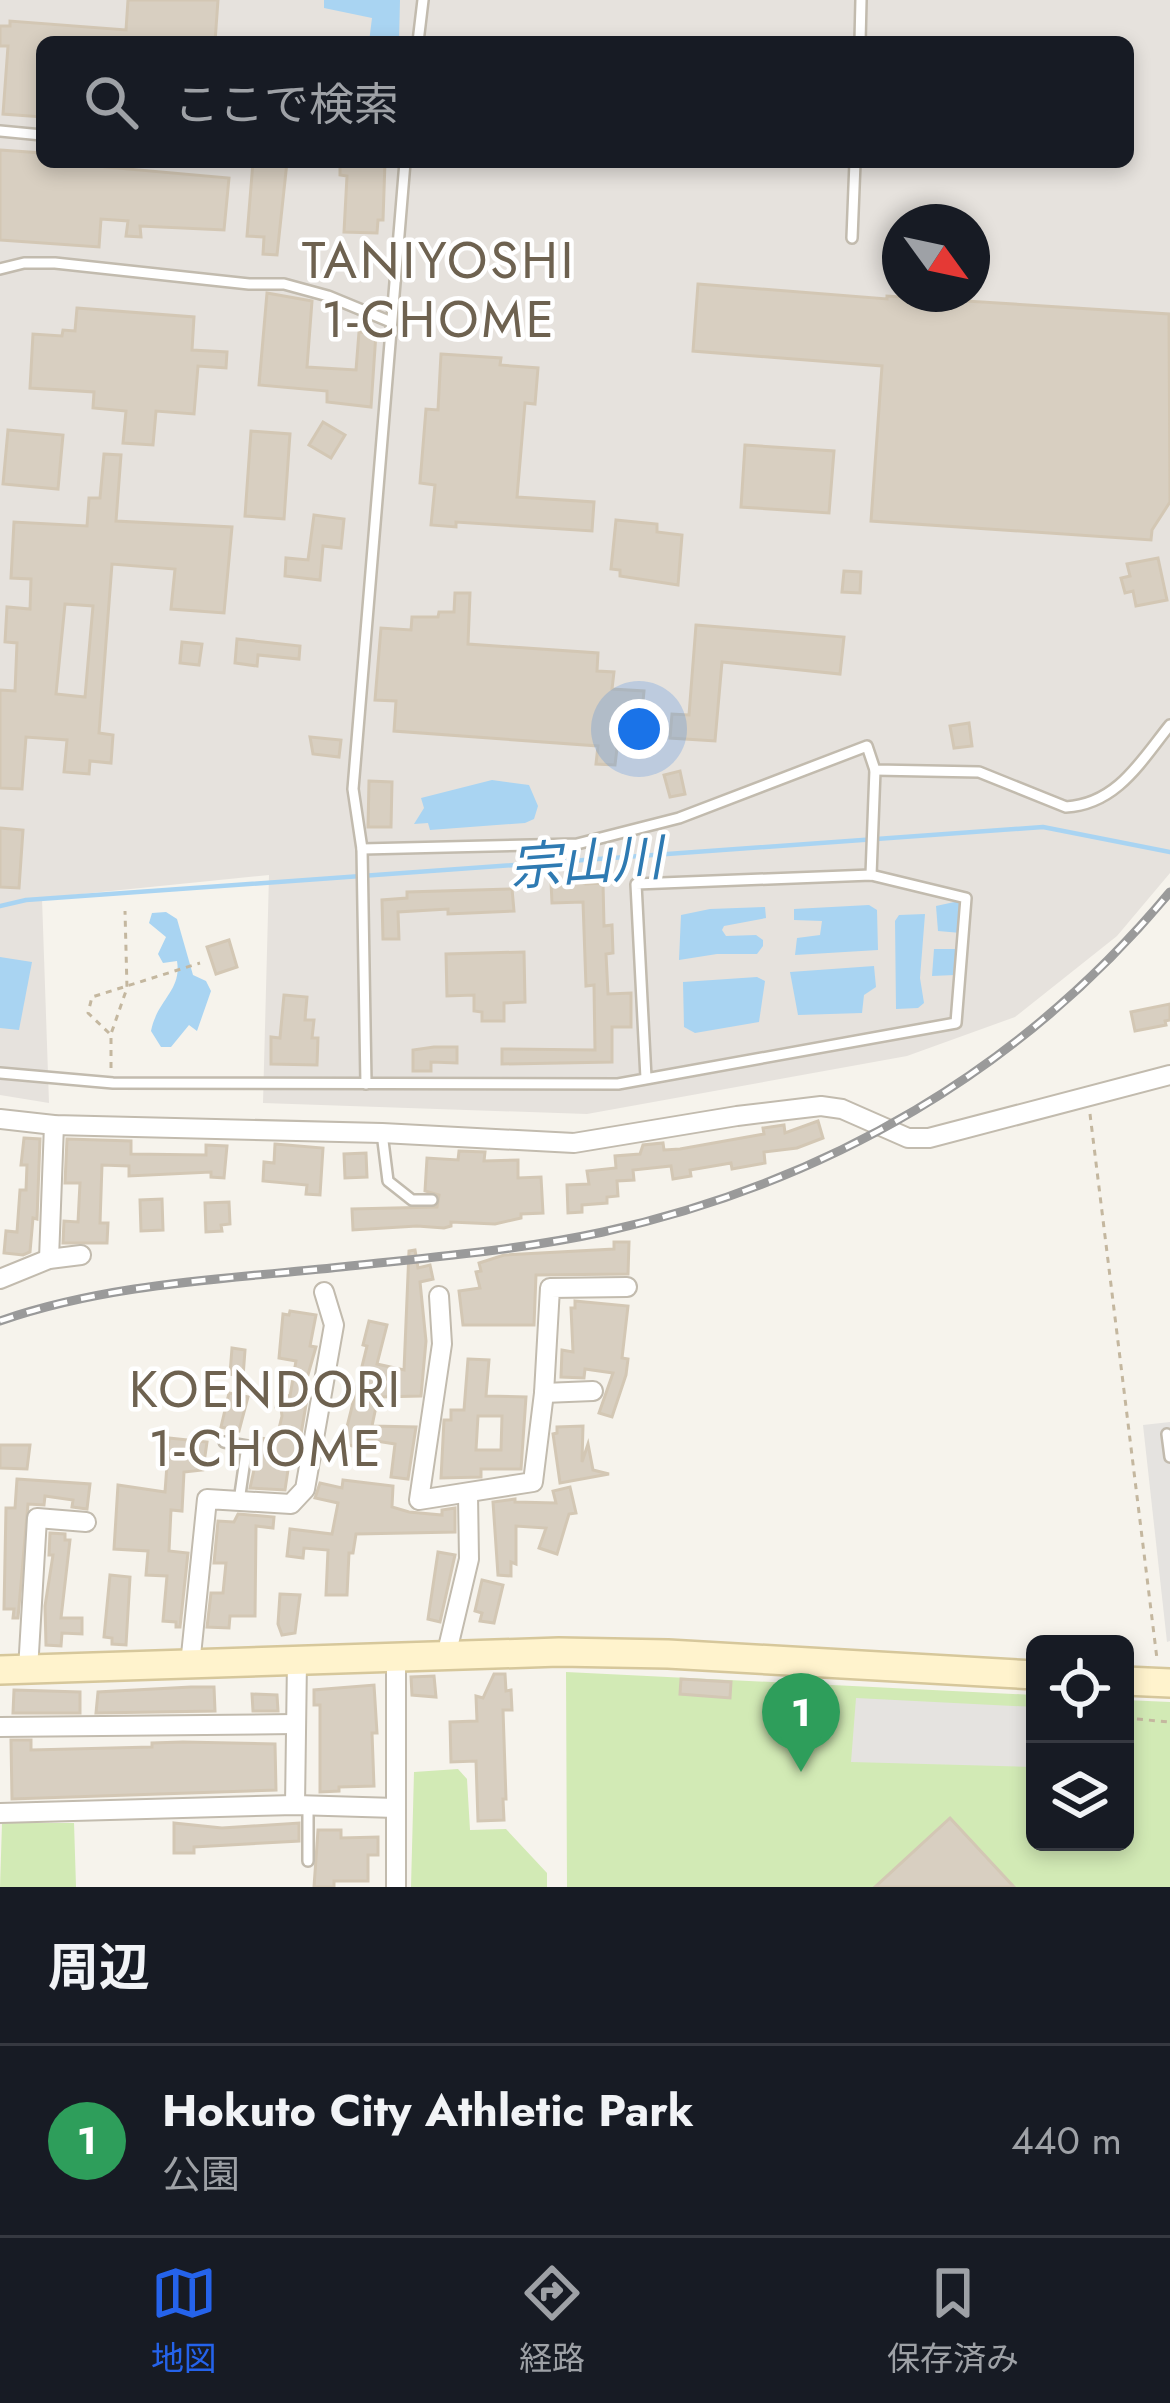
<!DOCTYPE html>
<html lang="ja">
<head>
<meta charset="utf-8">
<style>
	:root { --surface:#171b24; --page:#242831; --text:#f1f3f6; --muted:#9ea1a6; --line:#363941; --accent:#2563eb }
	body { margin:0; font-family:Jost,"Noto Sans JP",sans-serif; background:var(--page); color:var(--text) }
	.controls { position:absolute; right:36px; bottom:36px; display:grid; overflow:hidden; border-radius:18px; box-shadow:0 6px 18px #0003 }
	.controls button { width:108px; height:108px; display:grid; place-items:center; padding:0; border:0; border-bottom:3px solid var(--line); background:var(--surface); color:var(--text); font:60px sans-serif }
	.compass { position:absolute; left:882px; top:204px; width:108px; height:108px; border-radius:50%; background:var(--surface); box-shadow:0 6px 18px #0003; rotate:123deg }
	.you { position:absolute; left:639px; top:729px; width:42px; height:42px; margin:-30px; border:9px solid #fff; border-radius:50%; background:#1a73e8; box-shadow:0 0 0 18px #1a73e833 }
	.badge { display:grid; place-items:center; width:78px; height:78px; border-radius:50%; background:var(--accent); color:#fff; font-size:39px; font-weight:700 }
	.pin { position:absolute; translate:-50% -99px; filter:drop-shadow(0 3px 6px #0008) }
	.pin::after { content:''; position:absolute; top:63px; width:42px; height:36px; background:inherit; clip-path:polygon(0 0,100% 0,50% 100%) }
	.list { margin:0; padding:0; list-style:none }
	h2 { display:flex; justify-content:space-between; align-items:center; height:156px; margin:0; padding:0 48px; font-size:51px }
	h2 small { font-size:39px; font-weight:400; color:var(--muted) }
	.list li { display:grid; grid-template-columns:78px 1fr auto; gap:36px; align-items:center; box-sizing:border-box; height:192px; padding:0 48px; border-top:3px solid var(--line) }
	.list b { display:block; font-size:45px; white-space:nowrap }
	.list p { margin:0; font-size:39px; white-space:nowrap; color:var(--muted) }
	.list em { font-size:39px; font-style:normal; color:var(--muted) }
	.icon { flex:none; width:66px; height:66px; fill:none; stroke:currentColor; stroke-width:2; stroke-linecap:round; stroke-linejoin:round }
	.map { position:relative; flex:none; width:1170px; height:1887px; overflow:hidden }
	.search { position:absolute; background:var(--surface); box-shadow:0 6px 18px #0003; left:36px; right:36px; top:36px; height:132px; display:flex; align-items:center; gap:30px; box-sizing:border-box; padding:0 42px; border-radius:18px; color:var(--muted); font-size:45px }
	.sheet { height:348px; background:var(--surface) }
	nav { display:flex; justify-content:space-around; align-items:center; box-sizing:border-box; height:168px; border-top:3px solid var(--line); background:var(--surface); font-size:33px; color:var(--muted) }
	nav a { display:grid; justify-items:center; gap:6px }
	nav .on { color:var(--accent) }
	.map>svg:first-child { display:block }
	.industrial { fill:#e6e2dd; fill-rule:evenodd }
	.green { fill:#d2eab5 }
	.parking { fill:#e5e3e0 }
	.water { fill:#a9d4f2 }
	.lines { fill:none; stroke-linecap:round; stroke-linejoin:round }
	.stream { stroke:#a9d4f2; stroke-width:4.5 }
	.building { fill:#d8cfc1; stroke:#d3c7b4; stroke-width:3; fill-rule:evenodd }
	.lane-casing { stroke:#c2bbae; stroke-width:14 }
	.street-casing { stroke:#c2bbae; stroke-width:22 }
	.secondary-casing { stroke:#d6c79b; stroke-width:32 }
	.path { stroke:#c4b79f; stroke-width:3; stroke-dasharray:6 6; stroke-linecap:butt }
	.lane { stroke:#fff; stroke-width:9 }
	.street { stroke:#fff; stroke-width:18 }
	.secondary { stroke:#fff3cd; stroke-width:27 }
	.rail-casing { stroke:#9a9a9a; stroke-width:9 }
	.rail { stroke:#fff; stroke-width:4.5; stroke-dasharray:14; stroke-linecap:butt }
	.labels { text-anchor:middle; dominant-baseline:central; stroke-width:9; stroke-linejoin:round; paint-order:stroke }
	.neighbourhood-label { font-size:51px; letter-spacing:3px; fill:#6e6250; stroke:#fff }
	.water-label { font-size:51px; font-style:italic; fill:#2e7ab2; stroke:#fff }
</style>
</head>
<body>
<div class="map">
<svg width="1170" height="1887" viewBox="0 0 1170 1887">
	<rect width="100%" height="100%" fill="#f6f3ec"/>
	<path class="industrial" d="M 0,0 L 1170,0 L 1170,873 L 1117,936 L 1015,1017 L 907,1056 L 587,1114 L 263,1103 L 269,875 L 42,898 L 49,1103 L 0,1095 ZM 42,42 L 1128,42 L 1128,162 L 42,162 ZM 900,222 L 972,222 L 972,294 L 900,294 Z"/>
	<g class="green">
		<polygon points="566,1672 1035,1695 1035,1842 1125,1842 1125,1700 1170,1702 1170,1887 567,1887"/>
		<polygon points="458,1769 467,1779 470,1830 506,1829 547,1873 547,1887 411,1887 414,1772"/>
		<polygon points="2,1823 74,1823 76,1887 0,1887"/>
	</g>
	<g class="parking">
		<polygon points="1170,1422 1170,1641 1167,1642 1143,1425"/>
		<polygon points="856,1698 1035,1707 1035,1767 851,1762"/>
	</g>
	<g class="water">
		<polygon points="324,0 400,0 399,41 369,42 372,18 324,8"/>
		<polygon points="492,780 529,785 538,806 534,819 525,823 430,830 428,823 414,824 424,808 421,798"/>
		<polygon points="959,901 964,910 961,933 938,931 936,906"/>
		<polygon points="869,905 877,910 878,950 795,955 797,938 820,935 822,921 794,920 794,909"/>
		<polygon points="765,907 766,918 724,926 722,930 726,936 756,935 763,940 763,946 757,954 717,954 679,960 681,915 710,909"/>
		<path d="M 166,912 L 177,919 L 193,975 L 206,981 L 211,991 L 197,1031 L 189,1025 L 171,1047 L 161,1047 L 151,1031 C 157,1000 182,991 177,961 L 163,963 L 158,954 L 166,937 L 149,923 L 152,913 Z"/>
		<polygon points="925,914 920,978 924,1003 918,1008 896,1009 895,921 899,915"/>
		<polygon points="934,949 956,949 955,975 932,976"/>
		<polygon points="0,957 32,962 19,1030 0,1028"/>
		<polygon points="874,966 876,987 864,995 862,1013 798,1015 790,972"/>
		<polygon points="757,977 765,981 759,1022 695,1033 684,1027 683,982"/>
	</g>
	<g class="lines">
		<polyline class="stream" points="0,906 26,900 1043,827 1170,852"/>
	</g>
	<g class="building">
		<polygon points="128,0 218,0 215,42 42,42 42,117 3,114 8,46 0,46 0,26 10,26 10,21 126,30"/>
		<polygon points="0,150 42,153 42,162 105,162 105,167 229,178 224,230 140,226 141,237 126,236 128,221 101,219 99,247 0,240"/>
		<polygon points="253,162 287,162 277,255 263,254 264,237 247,236"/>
		<polygon points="340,162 385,162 383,220 378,220 377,233 344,232 347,176 340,175"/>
		<polygon points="698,284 887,299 887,296 1169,314 1170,502 1152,530 1151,540 871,521 882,366 693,351"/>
		<polygon points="267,293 312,301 307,367 356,370 359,332 376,333 371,407 327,402 327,391 259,385"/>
		<polygon points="77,308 194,317 192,350 227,352 226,368 198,366 194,414 156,411 153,445 123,443 126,411 93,408 94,392 30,388 33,334 62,336 63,330 75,331"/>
		<polygon points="441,354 501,358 500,365 538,368 535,404 525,403 517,497 594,502 592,531 456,522 456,527 431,525 435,485 420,483 426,409 438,410"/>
		<polygon points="323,422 345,435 331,458 309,445"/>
		<polygon points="8,430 63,435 58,489 3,484"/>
		<polygon points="251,431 290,434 284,519 245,516"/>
		<polygon points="745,445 834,451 829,513 741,507"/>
		<path d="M 104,454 L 121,455 L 116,521 L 232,527 L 224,613 L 171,609 L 175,569 L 112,564 L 99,733 L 113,735 L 111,763 L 90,761 L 89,774 L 64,772 L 67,740 L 26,737 L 22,789 L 0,788 L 0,690 L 15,691 L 17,643 L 5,642 L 7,607 L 30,609 L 31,579 L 11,578 L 14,522 L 87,526 L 89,498 L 100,498 ZM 65,604 L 93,606 L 85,697 L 56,694 Z"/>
		<polygon points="314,515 344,519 341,548 323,546 320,580 285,576 286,558 308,560"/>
		<polygon points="616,520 657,524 657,532 682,535 678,585 620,576 620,570 611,569"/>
		<polygon points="1158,558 1167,600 1136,606 1133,591 1125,593 1121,578 1130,576 1127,564"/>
		<polygon points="844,571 861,572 860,593 842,592"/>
		<polygon points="455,593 470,593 468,644 598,653 597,671 614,672 612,689 644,691 641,723 648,724 646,750 617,748 615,765 596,764 598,746 394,731 396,701 375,700 381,628 411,630 412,617 438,617 439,612 454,612"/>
		<polygon points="696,625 844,637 840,674 722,662 715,741 670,738 672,714 689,715"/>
		<polygon points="237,639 300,646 299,659 258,655 257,666 235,663"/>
		<polygon points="182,642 202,644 199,665 180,663"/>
		<polygon points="969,723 972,746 954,748 950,726"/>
		<polygon points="310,737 341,740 339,757 313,754"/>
		<polygon points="680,771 685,794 670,797 664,775"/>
		<polygon points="369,781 392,782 391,827 368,827"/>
		<polygon points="0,828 23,830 19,888 0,887"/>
		<polygon points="586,880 586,884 603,883 604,926 612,925 613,953 606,954 608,994 631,993 631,1027 612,1027 612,1062 502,1064 502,1049 595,1050 594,985 586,986 583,902 552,903 551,882"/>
		<polygon points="512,889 514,911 448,914 448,909 398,912 399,939 383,939 382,900 407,898 407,892"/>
		<polygon points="229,940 237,967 216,974 207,947"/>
		<polygon points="524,952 525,1002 504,1003 504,1021 482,1021 482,1012 474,1011 474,995 447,996 446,954"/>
		<polygon points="284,995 307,997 305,1020 314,1020 312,1038 318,1038 317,1065 271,1064 271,1037 280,1038"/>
		<polygon points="1170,1004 1170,1020 1165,1021 1166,1025 1135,1031 1131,1012"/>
		<polygon points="434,1047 457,1047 457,1063 431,1062 431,1071 413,1071 413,1050"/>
		<polygon points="818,1121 823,1138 797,1148 764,1152 765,1163 732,1169 731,1163 690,1170 691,1176 673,1179 671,1166 633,1170 634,1180 617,1181 618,1196 607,1197 607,1203 582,1205 582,1212 568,1213 567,1185 589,1184 587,1171 616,1168 615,1156 640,1154 643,1145 663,1143 664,1150 680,1149 764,1134 763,1128 784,1125 785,1133"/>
		<polygon points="24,1138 40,1139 37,1219 33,1218 30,1252 23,1255 4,1253 6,1231 17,1232 20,1190 26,1190 27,1165 21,1165"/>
		<polygon points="67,1139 131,1141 131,1154 206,1155 206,1145 227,1146 224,1178 211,1177 211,1172 129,1176 129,1166 102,1165 100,1223 108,1223 107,1243 63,1243 64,1221 78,1222 80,1183 65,1183"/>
		<polygon points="275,1144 323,1148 320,1195 306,1194 307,1185 263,1181 264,1162 274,1163"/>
		<polygon points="459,1151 485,1152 484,1161 518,1160 518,1178 541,1177 543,1213 521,1214 521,1218 495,1224 451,1222 451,1226 444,1228 417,1226 353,1230 352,1209 437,1207 439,1195 425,1191 427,1158 458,1160"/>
		<polygon points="366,1153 367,1177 345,1178 344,1154"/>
		<polygon points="162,1199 163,1230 141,1231 140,1200"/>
		<polygon points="229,1202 230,1224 221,1225 222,1231 206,1232 205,1203"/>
		<polygon points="614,1242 629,1242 628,1274 536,1275 534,1325 463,1325 459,1291 480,1288 476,1272 481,1271 479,1263 504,1255 614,1249"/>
		<polygon points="415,1250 418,1268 430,1265 433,1279 420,1282 426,1341 421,1396 378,1397 372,1426 416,1427 408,1479 391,1477 395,1444 364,1439 362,1449 343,1443 367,1346 363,1345 369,1321 387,1325 377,1364 404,1370 409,1251"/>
		<polygon points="575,1301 628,1306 622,1358 628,1359 626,1375 612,1417 599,1413 613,1373 585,1369 584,1378 561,1377 562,1350 573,1352 571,1308 575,1308"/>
		<polygon points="290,1311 316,1315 310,1346 316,1347 303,1392 308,1393 296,1464 289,1463 285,1490 250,1488 261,1438 276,1441 282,1416 281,1408 276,1407 279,1394 290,1396 296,1361 279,1358 283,1314 289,1315"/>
		<polygon points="232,1348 245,1350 243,1377 230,1374"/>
		<path d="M 468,1359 L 489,1360 L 486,1396 L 526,1397 L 521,1469 L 481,1469 L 481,1477 L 441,1478 L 444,1420 L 451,1420 L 451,1410 L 464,1410 ZM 478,1416 L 502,1416 L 501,1450 L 476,1450 Z"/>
		<polygon points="229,1393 248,1397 239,1431 221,1427"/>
		<polygon points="583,1426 582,1462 588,1444 593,1470 609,1474 560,1483 553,1434 557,1433 557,1427"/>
		<polygon points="169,1438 207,1442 203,1470 184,1472 182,1511 171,1510 169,1551 188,1553 180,1627 176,1627 176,1622 163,1621 167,1576 146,1575 148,1551 114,1549 118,1485 165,1492"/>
		<polygon points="0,1445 30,1445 27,1469 0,1468"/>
		<polygon points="17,1479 90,1484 87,1509 72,1507 73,1500 45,1496 44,1505 28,1504 18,1618 13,1618 14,1609 4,1609 6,1508 15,1508"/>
		<polygon points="343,1480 393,1486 392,1507 409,1512 442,1515 442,1510 455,1508 455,1532 356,1534 353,1553 349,1553 347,1595 326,1595 328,1550 304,1548 303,1558 287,1556 290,1529 332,1534 338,1503 315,1498 320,1483 342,1488"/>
		<polygon points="570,1487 576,1513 569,1514 557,1554 539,1548 546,1528 516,1526 516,1564 511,1562 511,1576 498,1575 493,1502 515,1499 515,1502 556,1503 553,1491"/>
		<polygon points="238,1514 274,1517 273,1528 256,1526 255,1616 230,1616 229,1628 207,1627 211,1593 223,1593 226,1563 214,1563 218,1521 234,1522"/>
		<polygon points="50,1533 65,1534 65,1540 70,1540 61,1618 82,1618 82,1634 62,1633 61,1646 46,1645 45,1606 53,1555 49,1555"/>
		<polygon points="438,1552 455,1555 440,1622 428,1619"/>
		<polygon points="110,1575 130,1577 126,1645 112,1644 112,1638 104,1637"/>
		<polygon points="482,1580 503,1585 494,1623 480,1621 482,1613 475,1611"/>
		<polygon points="280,1594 300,1595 295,1633 282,1635 278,1624"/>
		<polygon points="494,1674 505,1674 506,1691 511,1690 512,1710 503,1710 506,1799 503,1799 504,1820 478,1821 476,1761 451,1762 450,1722 477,1721 476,1696 483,1698"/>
		<polygon points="434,1676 436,1697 412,1695 411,1677"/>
		<polygon points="681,1679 731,1682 730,1698 680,1694"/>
		<polygon points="374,1685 377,1733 372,1733 374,1786 339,1787 339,1791 320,1792 320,1705 314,1705 314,1690"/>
		<polygon points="191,1687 214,1687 215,1711 96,1713 98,1692"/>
		<polygon points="14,1690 80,1692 80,1713 13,1713"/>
		<polygon points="252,1694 277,1695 278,1711 253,1711"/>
		<polygon points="11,1740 31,1740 31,1750 152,1747 152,1743 183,1742 275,1744 276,1790 12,1799"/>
		<polygon points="950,1818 1014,1887 875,1887"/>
		<polygon points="174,1823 222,1828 299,1823 299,1841 194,1847 194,1853 174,1853"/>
		<polygon points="318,1830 341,1830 341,1838 378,1837 378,1855 368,1855 368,1881 334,1881 334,1887 314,1887"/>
	</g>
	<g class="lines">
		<defs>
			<g id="lane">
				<polyline points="418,42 423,0"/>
				<polyline points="860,42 861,0"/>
				<polyline points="0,131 42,135"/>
				<polyline points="852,238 855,162"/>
				<polyline points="0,269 24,263 55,263 249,284 284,284 328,296 391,322"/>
				<path d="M 362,849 L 577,844 L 679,818 L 867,746 L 875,770 L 979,772 L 1066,807 C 1117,804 1141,761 1170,725"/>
				<polyline points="871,875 875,770"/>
				<polyline points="0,1073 113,1083 618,1084 956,1023 966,898 871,875 636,884 646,1078"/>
				<polyline points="366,1084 362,849 353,789 405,162"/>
				<polyline points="382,1133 388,1181 412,1200 432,1200"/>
				<polyline points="1167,1434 1170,1457"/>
				<polyline points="224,1442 247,1446 239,1501"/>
				<polyline points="308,1806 308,1861"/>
			</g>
			<g id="street">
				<polyline points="0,1119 54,1125 382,1133 574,1143 737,1116 821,1106 842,1109 908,1138 929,1138 1170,1075"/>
				<polyline points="49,1259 54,1125"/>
				<polyline points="0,1279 49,1259 81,1255"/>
				<polyline points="439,1296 442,1344 419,1500 533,1482 544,1393 550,1288 627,1287"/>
				<polyline points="544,1393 593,1391"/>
				<polyline points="446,1656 469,1559 468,1495"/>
				<polyline points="396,1658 396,1887"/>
				<polyline points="190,1665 207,1499 291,1504 305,1489 334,1325 324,1292"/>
				<polyline points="28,1670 37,1518 86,1522"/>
				<polyline points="0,1727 295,1724"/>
				<polyline points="295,1805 297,1660"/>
				<polyline points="0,1813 295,1805 396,1808"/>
			</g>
			<g id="secondary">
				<polyline points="0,1670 559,1652 668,1654 1035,1675"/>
				<polyline points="1125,1681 1170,1683"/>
			</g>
		</defs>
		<use href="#lane" class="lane-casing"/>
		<use href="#street" class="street-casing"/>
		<use href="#secondary" class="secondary-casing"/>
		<g class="path">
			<polyline points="109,1033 88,1013 92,997 200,963"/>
			<polyline points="111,1068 111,1034 127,988 125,911"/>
			<polyline points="1090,1114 1157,1659"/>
			<polyline points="1125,1718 1170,1722"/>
		</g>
		<use href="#lane" class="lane"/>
		<use href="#street" class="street"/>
		<use href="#secondary" class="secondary"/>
		<defs>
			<path id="rail" d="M 0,1321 C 112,1282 233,1279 350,1266 C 434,1257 520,1250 603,1232 C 828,1182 1022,1070 1170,892"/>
		</defs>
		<use href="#rail" class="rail-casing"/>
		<use href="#rail" class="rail"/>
	</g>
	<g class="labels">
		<g class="neighbourhood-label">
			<text x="439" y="260">TANIYOSHI<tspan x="439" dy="59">1-CHOME</tspan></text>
			<text x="266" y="1389">KOENDORI<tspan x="266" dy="59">1-CHOME</tspan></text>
		</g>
		<g class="water-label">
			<text transform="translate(586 862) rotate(-4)">宗山川</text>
		</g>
	</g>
</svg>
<div class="controls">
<button><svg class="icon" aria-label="locate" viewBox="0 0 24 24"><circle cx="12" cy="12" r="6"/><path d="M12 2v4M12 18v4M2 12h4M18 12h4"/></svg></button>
<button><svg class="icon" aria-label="layers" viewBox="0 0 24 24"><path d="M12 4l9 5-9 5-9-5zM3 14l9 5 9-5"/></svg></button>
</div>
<svg class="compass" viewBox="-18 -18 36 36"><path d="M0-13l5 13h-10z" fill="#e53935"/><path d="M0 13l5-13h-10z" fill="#9ea1a6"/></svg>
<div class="you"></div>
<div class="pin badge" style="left:801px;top:1772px;background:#2e9e5b">1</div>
<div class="search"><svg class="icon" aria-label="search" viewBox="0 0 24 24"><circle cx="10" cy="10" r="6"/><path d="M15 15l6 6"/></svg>ここで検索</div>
</div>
<section class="sheet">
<h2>周辺<small></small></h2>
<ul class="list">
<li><span class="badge" style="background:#2e9e5b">1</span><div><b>Hokuto City Athletic Park</b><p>公園</p></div><em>440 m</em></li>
</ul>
</section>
<nav>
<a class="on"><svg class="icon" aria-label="map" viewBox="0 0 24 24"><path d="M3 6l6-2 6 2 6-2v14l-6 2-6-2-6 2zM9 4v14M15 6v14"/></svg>地図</a>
<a><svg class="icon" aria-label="directions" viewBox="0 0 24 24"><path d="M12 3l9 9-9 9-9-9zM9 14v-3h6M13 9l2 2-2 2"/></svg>経路</a>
<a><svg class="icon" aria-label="saved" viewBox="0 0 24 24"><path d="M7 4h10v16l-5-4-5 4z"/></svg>保存済み</a>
</nav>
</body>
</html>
